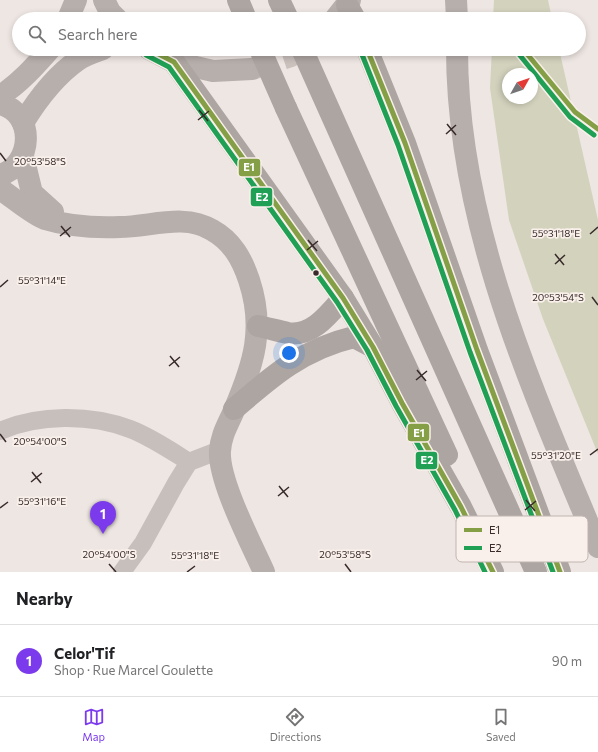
<!DOCTYPE html>
<html lang="en">
<head>
<meta charset="utf-8">
<style>
	:root { --surface:#fff; --page:#f2f2f2; --text:#202124; --muted:#757577; --line:#e0e0e0; --accent:#7c3aed }
	body { margin:0; font-family:Commissioner,sans-serif; background:var(--page); color:var(--text) }
	.compass { position:absolute; left:502px; top:68px; width:36px; height:36px; border-radius:50%; background:var(--surface); box-shadow:0 2px 6px #0003; rotate:50deg }
	.you { position:absolute; left:289px; top:353px; width:14px; height:14px; margin:-10px; border:3px solid #fff; border-radius:50%; background:#1a73e8; box-shadow:0 0 0 6px #1a73e833 }
	.badge { display:grid; place-items:center; width:26px; height:26px; border-radius:50%; background:var(--accent); color:#fff; font-size:13px; font-weight:700 }
	.pin { position:absolute; translate:-50% -33px; filter:drop-shadow(0 1px 2px #0008) }
	.pin::after { content:''; position:absolute; top:21px; width:14px; height:12px; background:inherit; clip-path:polygon(0 0,100% 0,50% 100%) }
	.list { margin:0; padding:0; list-style:none }
	h2 { display:flex; justify-content:space-between; align-items:center; height:52px; margin:0; padding:0 16px; font-size:17px }
	h2 small { font-size:13px; font-weight:400; color:var(--muted) }
	.list li { display:grid; grid-template-columns:26px 1fr auto; gap:12px; align-items:center; box-sizing:border-box; height:72px; padding:0 16px; border-top:1px solid var(--line) }
	.list b { display:block; font-size:15px; white-space:nowrap }
	.list p { margin:0; font-size:13px; white-space:nowrap; color:var(--muted) }
	.list em { font-size:13px; font-style:normal; color:var(--muted) }
	.icon { flex:none; width:22px; height:22px; fill:none; stroke:currentColor; stroke-width:2; stroke-linecap:round; stroke-linejoin:round }
	.map { position:relative; flex:none; width:598px; height:572px; overflow:hidden }
	.search { position:absolute; background:var(--surface); box-shadow:0 2px 6px #0003; left:12px; right:12px; top:12px; height:44px; display:flex; align-items:center; gap:10px; box-sizing:border-box; padding:0 14px; border-radius:22px; color:var(--muted); font-size:15px }
	.sheet { height:124px; background:var(--surface) }
	nav { display:flex; justify-content:space-around; align-items:center; box-sizing:border-box; height:56px; border-top:1px solid var(--line); background:var(--surface); font-size:11px; color:var(--muted) }
	nav a { display:grid; justify-items:center; gap:2px }
	nav .on { color:var(--accent) }
	.map>svg:first-child { display:block }
	.green { fill:#d2d2bd; fill-rule:evenodd }
	.lines { fill:none; stroke-linecap:round; stroke-linejoin:round }
	.secondary-tunnel { stroke:#cac1bd; stroke-width:22; stroke-dasharray:22 11; stroke-linecap:butt }
	.street { stroke:#c7bfbb; stroke-width:18 }
	.secondary { stroke:#b7afac; stroke-width:22 }
	.highway { stroke:#ada5a1; stroke-width:22 }
	.highway-bridge { stroke:#ada5a1; stroke-width:22 }
	.bus-1-casing { stroke:#faf0eb; stroke-width:8 }
	.bus-2-casing { stroke:#faf0eb; stroke-width:8 }
	.bus-1 { stroke:#849f46; stroke-width:5 }
	.bus-2 { stroke:#1fa055; stroke-width:5 }
	.ticks { fill:none; stroke:#382b29; stroke-width:1.5 }
	.bus-dot { fill:#382b29; stroke:#faf0eb; stroke-width:1.5 }
	.key { fill:#faf0eb; stroke:#c0b5b1; stroke-width:1 }
	.key-label { font-size:11px; fill:#382b29 }
	.ticks-label { font-size:10px; text-anchor:middle; fill:#382b29; stroke:#faf0eb; stroke-width:3.5; stroke-linejoin:round; paint-order:stroke }
	.line-badge { stroke:#faf0eb; stroke-width:1.5 }
	.badge-label { font-size:11px; text-anchor:middle; font-weight:bold; fill:#fff }
</style>
</head>
<body>
<div class="map">
<svg width="598" height="572" viewBox="0 0 598 572">
	<rect width="100%" height="100%" fill="#eee6e2"/>
	<g class="green">
		<polygon points="494,0 548,0 552,19 493,19"/>
		<path d="M 492,49 L 559,49 L 598,220 L 598,454 L 543,319 L 509,220 L 490,88 ZM 508,74 L 532,74 L 532,98 L 508,98 Z"/>
	</g>
	<g class="lines">
		<polyline class="secondary-tunnel" points="252,69 291,56 301,49"/>
		<g class="street">
			<path d="M 0,431 C 38,414 91,414 130,429 C 151,437 170,450 189,462"/>
			<polyline points="122,572 143,543 176,483 189,462 220,450"/>
		</g>
		<g class="secondary">
			<polyline points="104,0 110,12 117,19"/>
			<polyline points="456,0 457,19"/>
			<polyline points="68,19 76,0"/>
			<polyline points="335,19 350,0"/>
			<polyline points="149,49 174,62 213,71 252,69"/>
			<path d="M 457,49 C 457,225 532,388 598,547"/>
			<path d="M 0,96 C 20,83 35,66 50,49"/>
			<path d="M 0,104 C 36,113 33,165 0,175"/>
			<path d="M 23,123 C 37,100 55,76 78,60 C 85,55 95,52 103,49"/>
			<polyline points="23,156 32,193 53,212"/>
			<path d="M 0,189 C 11,196 33,215 45,219 C 68,226 96,228 120,227 C 150,227 184,213 212,230 C 232,241 242,259 249,280 C 265,328 254,363 235,408 C 229,423 221,434 220,451 C 218,480 251,543 264,572"/>
		</g>
		<g class="highway">
			<polyline points="238,0 246,19"/>
			<polyline points="279,0 288,19"/>
			<polyline points="347,5 355,19"/>
			<polyline points="302,49 536,572"/>
			<polyline points="367,49 405,143 477,350 560,572"/>
			<polyline points="174,62 343,298 373,347 402,403 461,507 493,572"/>
			<polyline points="286,108 447,455"/>
			<path d="M 258,326 C 268,328 278,331 288,333 C 312,337 329,314 343,298"/>
			<path d="M 234,409 C 272,376 303,349 354,337 L 373,347"/>
		</g>
		<polyline class="highway-bridge" points="260,49 286,108"/>
		<defs>
			<g id="bus-1">
				<polyline points="149,49 174,62 343,298 373,347 402,403 461,507 493,572"/>
				<polyline points="367,49 405,143 477,350 560,572"/>
				<polyline points="523,49 575,112 598,129"/>
			</g>
			<g id="bus-2">
				<polyline points="361,52 398,145 470,352 553,572"/>
				<polyline points="518,53 570,117 594,135"/>
				<polyline points="146,55 169,67 337,302 367,350 396,406 455,510 485,572"/>
			</g>
		</defs>
		<use href="#bus-1" class="bus-1-casing"/>
		<use href="#bus-2" class="bus-2-casing"/>
		<use href="#bus-1" class="bus-1"/>
		<use href="#bus-2" class="bus-2"/>
	</g>
	<path class="ticks" d="M 199,110 L 208,121M 198,120 L 209,111M 447,124 L 456,135M 446,134 L 456,125M 0,153 L 6,161M 61,226 L 70,237M 590,234 L 598,227M 60,236 L 71,227M 308,240 L 317,251M 307,250 L 318,241M 555,254 L 564,265M 555,264 L 565,255M 0,287 L 8,280M 592,297 L 598,305M 170,356 L 179,367M 169,366 L 180,357M 417,370 L 426,381M 416,380 L 427,371M 0,434 L 6,442M 590,455 L 598,449M 32,472 L 41,483M 31,482 L 42,473M 279,486 L 288,497M 278,496 L 289,487M 526,500 L 535,511M 0,508 L 8,502M 525,510 L 536,501M 109,564 L 116,572M 345,564 L 351,572M 187,572 L 195,566"/>
	<circle class="bus-dot" cx="316" cy="273" r="3.5"/>
	<rect x="456" y="516" width="132" height="46" rx="6" class="key"/>
	<rect x="464" y="528" width="18" height="4" fill="#849f46"/>
	<rect x="464" y="546" width="18" height="4" fill="#1fa055"/>
	<g class="key-label">
		<text x="489" y="534">E1</text>
		<text x="489" y="552">E2</text>
	</g>
	<g class="ticks-label">
		<text x="40" y="165">20°53'58"S</text>
		<text x="556" y="237">55°31'18"E</text>
		<text x="42" y="284">55°31'14"E</text>
		<text x="558" y="301">20°53'54"S</text>
		<text x="40" y="445">20°54'00"S</text>
		<text x="556" y="459">55°31'20"E</text>
		<text x="42" y="505">55°31'16"E</text>
		<text x="109" y="558">20°54'00"S</text>
		<text x="345" y="558">20°53'58"S</text>
		<text x="195" y="559">55°31'18"E</text>
	</g>
	<g class="line-badge">
		<rect x="238" y="158" width="23" height="19" rx="4" fill="#849f46"/>
		<rect x="250" y="187" width="23" height="20" rx="4" fill="#1fa055"/>
		<rect x="407" y="423" width="23" height="19" rx="4" fill="#849f46"/>
		<rect x="415" y="451" width="23" height="19" rx="4" fill="#1fa055"/>
	</g>
	<g class="badge-label">
		<text x="249" y="171">E1</text>
		<text x="262" y="201">E2</text>
		<text x="419" y="437">E1</text>
		<text x="427" y="464">E2</text>
	</g>
</svg>
<svg class="compass" viewBox="-18 -18 36 36"><path d="M0-13l5 13h-10z" fill="#e53935"/><path d="M0 13l5-13h-10z" fill="#757577"/></svg>
<div class="you"></div>
<div class="pin badge" style="left:103px;top:534px">1</div>
<div class="search"><svg class="icon" aria-label="search" viewBox="0 0 24 24"><circle cx="10" cy="10" r="6"/><path d="M15 15l6 6"/></svg>Search here</div>
</div>
<section class="sheet">
<h2>Nearby<small></small></h2>
<ul class="list">
<li><span class="badge">1</span><div><b>Celor'Tif</b><p>Shop · Rue Marcel Goulette</p></div><em>90 m</em></li>
</ul>
</section>
<nav>
<a class="on"><svg class="icon" aria-label="map" viewBox="0 0 24 24"><path d="M3 6l6-2 6 2 6-2v14l-6 2-6-2-6 2zM9 4v14M15 6v14"/></svg>Map</a>
<a><svg class="icon" aria-label="directions" viewBox="0 0 24 24"><path d="M12 3l9 9-9 9-9-9zM9 14v-3h6M13 9l2 2-2 2"/></svg>Directions</a>
<a><svg class="icon" aria-label="saved" viewBox="0 0 24 24"><path d="M7 4h10v16l-5-4-5 4z"/></svg>Saved</a>
</nav>
</body>
</html>
